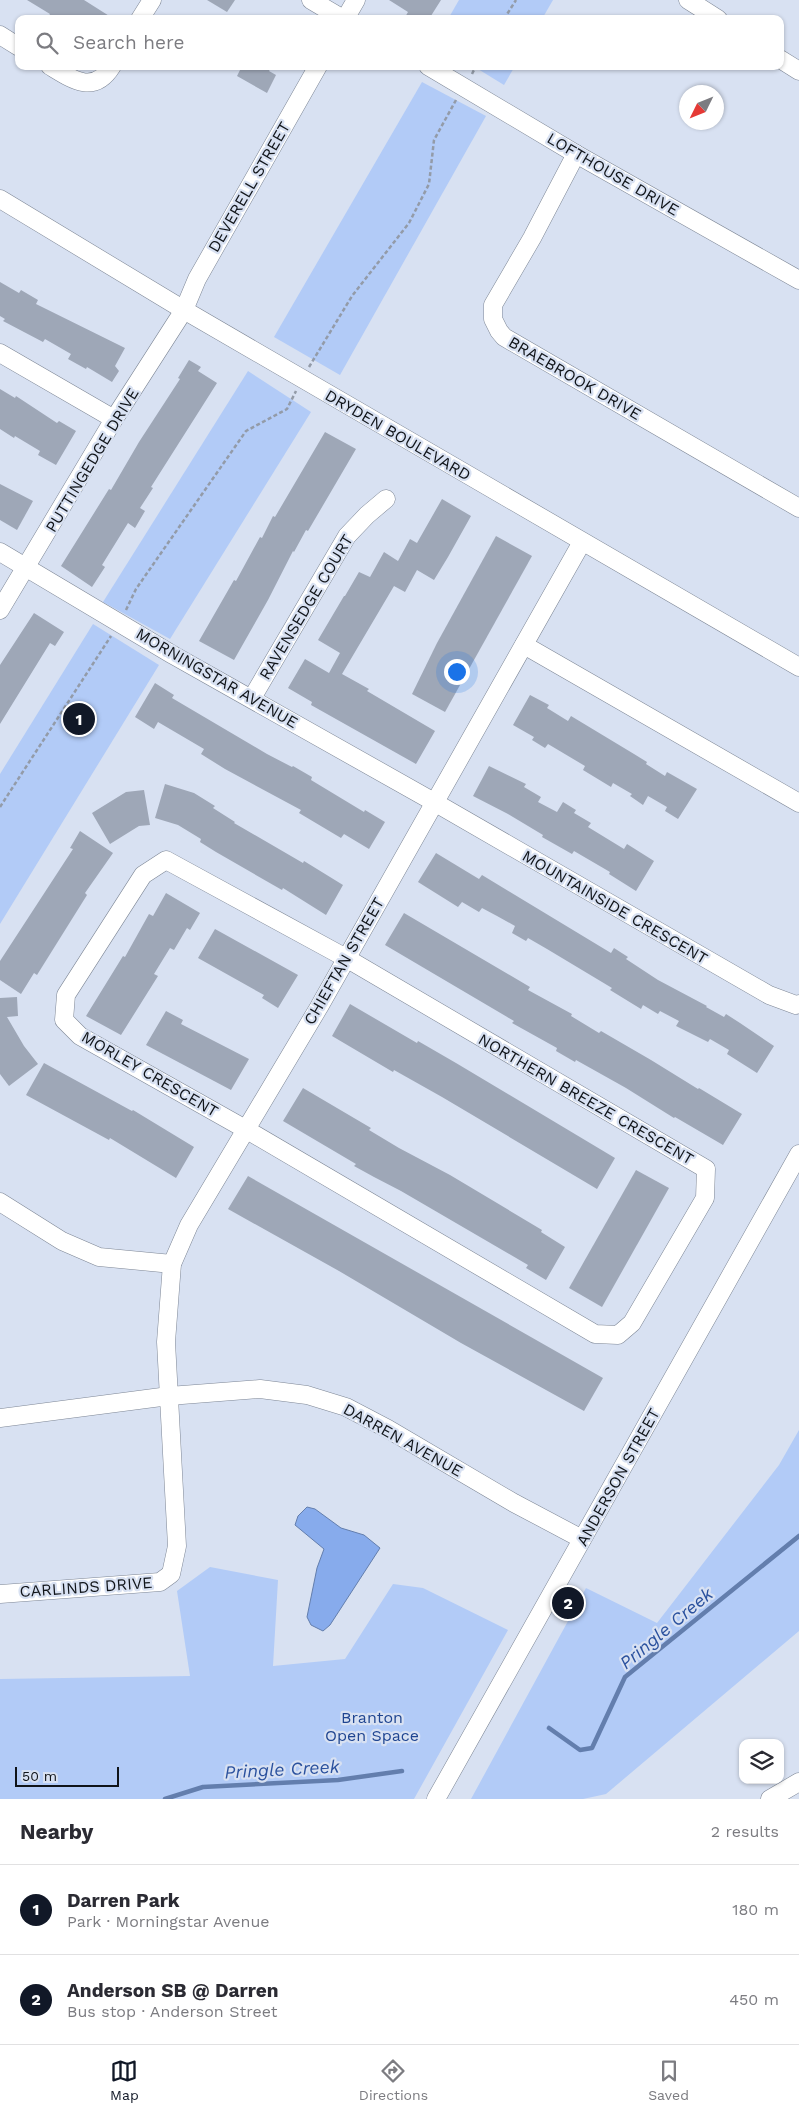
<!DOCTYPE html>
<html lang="en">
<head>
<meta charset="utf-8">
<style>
	:root { --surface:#fff; --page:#f2f2f3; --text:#2b2b33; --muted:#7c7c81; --line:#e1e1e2; --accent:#111827 }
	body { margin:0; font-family:"Work Sans",sans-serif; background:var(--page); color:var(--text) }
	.controls { position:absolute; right:15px; bottom:15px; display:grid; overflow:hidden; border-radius:10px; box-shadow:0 1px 4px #0004 }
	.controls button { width:45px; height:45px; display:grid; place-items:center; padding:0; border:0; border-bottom:1px solid var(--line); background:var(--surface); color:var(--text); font:25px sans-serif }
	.compass { position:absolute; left:679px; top:85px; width:45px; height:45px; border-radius:50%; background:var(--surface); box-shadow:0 1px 4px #0004; rotate:227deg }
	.scale { position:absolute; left:15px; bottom:12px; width:104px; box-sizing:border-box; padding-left:5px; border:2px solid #101419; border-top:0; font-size:14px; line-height:18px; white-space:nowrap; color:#101419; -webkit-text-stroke:4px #d8e1f2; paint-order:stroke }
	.you { position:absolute; left:456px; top:671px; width:18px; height:18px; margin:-12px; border:4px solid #fff; border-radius:50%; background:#1a73e8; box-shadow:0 0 0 8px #1a73e833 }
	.badge { display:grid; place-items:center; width:32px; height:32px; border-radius:50%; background:var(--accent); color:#fff; font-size:16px; font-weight:700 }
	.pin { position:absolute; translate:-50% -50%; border:2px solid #fff; box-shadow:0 1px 5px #0006 }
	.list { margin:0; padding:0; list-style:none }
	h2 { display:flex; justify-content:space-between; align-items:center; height:65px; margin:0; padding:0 20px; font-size:21px }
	h2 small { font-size:16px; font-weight:400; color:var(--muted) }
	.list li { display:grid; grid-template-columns:32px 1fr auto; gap:15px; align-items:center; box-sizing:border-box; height:90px; padding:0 20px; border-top:1px solid var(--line) }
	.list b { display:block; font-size:19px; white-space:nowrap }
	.list p { margin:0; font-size:16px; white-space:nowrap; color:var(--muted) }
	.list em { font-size:16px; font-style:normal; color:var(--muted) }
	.icon { flex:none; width:28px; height:28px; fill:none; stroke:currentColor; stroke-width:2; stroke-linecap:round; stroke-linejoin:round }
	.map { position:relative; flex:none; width:799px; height:1799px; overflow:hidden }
	.search { position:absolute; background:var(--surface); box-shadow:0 1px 4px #0004; left:15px; right:15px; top:15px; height:55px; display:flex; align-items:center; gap:12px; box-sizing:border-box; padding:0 18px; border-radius:10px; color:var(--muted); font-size:19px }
	.sheet { height:245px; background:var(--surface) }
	nav { display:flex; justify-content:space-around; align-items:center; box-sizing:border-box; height:70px; border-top:1px solid var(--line); background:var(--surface); font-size:14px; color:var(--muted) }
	nav a { display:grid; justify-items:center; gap:2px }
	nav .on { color:var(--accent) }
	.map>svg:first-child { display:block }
	.green { fill:#b2cbf7 }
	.water { fill:#87abec; stroke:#637ead }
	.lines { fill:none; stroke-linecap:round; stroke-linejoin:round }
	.stream { stroke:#637ead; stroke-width:4.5 }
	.building { fill:#9ea7b7 }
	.minor-casing { stroke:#7d8695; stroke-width:19 }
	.path { stroke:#939ba8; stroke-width:2.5; stroke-dasharray:4 2.5; stroke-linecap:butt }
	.minor { stroke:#fff; stroke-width:18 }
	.labels { text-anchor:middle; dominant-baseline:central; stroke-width:4.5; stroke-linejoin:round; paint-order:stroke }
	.street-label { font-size:16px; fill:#101419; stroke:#d8e1f2 }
	.park-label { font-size:16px; fill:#1f4591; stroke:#d8e1f2 }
	.water-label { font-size:18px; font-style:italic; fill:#2a519e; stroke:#d8e1f2 }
</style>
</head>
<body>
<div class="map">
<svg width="799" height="1799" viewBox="0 0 799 1799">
	<rect width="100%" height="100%" fill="#d8e1f2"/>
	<g class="green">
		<polygon points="459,0 553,0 542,19 448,19"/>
		<polygon points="473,66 515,66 504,85"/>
		<polygon points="422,82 486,116 340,375 274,337"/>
		<polygon points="248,371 311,412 170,639 103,602"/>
		<polygon points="93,624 159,665 0,924 0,774"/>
		<polygon points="799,1430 799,1631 606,1794 583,1799 471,1799 586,1588 657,1623 779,1465"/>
		<polygon points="210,1567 278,1580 273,1666 345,1659 393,1584 423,1588 508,1630 414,1799 0,1799 0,1679 190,1676 177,1591"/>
	</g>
	<polygon class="water" points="307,1507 315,1509 341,1528 364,1535 380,1548 330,1625 323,1631 311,1625 307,1617 317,1568 324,1549 295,1525 298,1516"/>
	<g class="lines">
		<g class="stream">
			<polyline points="549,1728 580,1750 592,1748 625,1677 799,1536"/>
			<polyline points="165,1799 203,1787 338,1780 402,1771"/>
		</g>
	</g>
	<g class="building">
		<polygon points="27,0 84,0 114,19 47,19 50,14"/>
		<polygon points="207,0 235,0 227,12"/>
		<polygon points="389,0 441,0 429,19 404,19 408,12"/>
		<polygon points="242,66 272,66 269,71 276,75 267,93 237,76"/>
		<polygon points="0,282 19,293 21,290 38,300 36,304 125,348 115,366 119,371 112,382 87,367 86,369 68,359 71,354 45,339 43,342 3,321 5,319 0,316"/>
		<polygon points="189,360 201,367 198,371 217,383 151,487 153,488 140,508 145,511 135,528 128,523 102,565 105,567 92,587 61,566 109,489 111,490 139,442 180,379 178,378"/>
		<polygon points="0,389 15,398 16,396 57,423 59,421 76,431 56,465 38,455 40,451 15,436 14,438 0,429"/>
		<polygon points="325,432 356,449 308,531 306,530 294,552 293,551 268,600 234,660 199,641 234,580 236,581 260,537 262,538 273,516 275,517"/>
		<polygon points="0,484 33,501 17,530 0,520"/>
		<polygon points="442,499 471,516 448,557 434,580 417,570 405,592 394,586 342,674 369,689 367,691 435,731 416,764 311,705 312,702 288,688 305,659 329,673 340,653 318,640 344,596 345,596 359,572 370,577 384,552 398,561 410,539 417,543"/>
		<polygon points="496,536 532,556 445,712 412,694 437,643"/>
		<polygon points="34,613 64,632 55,646 50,643 0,724 0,665"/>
		<polygon points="155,683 174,695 172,698 267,754 292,767 293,766 312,777 311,780 364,812 365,810 385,822 369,849 344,834 341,838 299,813 301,810 225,769 201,754 204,749 158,722 154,729 135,717"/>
		<polygon points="530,695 549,705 547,708 568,721 571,716 634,754 647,762 646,764 665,776 667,772 697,789 678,819 665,811 667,807 648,796 643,805 630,796 632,794 613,783 611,787 583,770 585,766 548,744 545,748 532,740 534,737 513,725"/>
		<polygon points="489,766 526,784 524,787 541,797 538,802 557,812 563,802 576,810 574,813 591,823 588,827 624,849 627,844 654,861 636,891 609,874 610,872 574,851 572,854 542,837 543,835 508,814 473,796"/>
		<polygon points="165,784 194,793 215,806 213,808 235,822 234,823 303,863 304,861 343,885 326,915 283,888 282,890 216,852 200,842 201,839 178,825 155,818"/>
		<polygon points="144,790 150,825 139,826 110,844 92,813 126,792"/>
		<polygon points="80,831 113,853 85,893 87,895 37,975 34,973 21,994 0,980 0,961 73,849 70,848"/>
		<polygon points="436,853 479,879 482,875 611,953 614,948 628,957 626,959 658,980 707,1006 706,1007 724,1017 726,1014 740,1023 774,1046 757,1073 727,1054 729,1050 710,1039 708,1042 676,1026 679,1021 660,1011 658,1014 643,1005 641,1009 610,990 612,988 547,949 528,938 526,941 512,933 515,926 497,916 482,908 479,912 462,902 458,907 418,882"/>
		<polygon points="166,893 200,913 190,930 187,928 174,950 170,948 154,974 158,976 121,1035 86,1016 123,956 125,957 149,914 153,916"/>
		<polygon points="404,913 530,987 528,990 572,1014 571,1016 599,1033 601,1031 651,1060 698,1089 699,1088 742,1114 723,1145 675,1117 674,1118 626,1088 576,1060 575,1062 556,1051 557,1048 512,1023 514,1021 385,945"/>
		<polygon points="215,929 298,975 278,1008 262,998 264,995 198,958"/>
		<polygon points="17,997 18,1016 7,1017 24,1046 38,1064 9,1086 0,1074 0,998"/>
		<polygon points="350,1004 417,1043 418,1041 456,1063 615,1158 597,1189 442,1097 394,1070 393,1072 332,1036"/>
		<polygon points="166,1011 183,1020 181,1024 249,1059 231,1090 146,1045"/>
		<polygon points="44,1063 132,1111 133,1110 194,1147 176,1178 110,1138 109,1140 26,1095"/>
		<polygon points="303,1088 371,1128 369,1130 399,1148 450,1175 542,1230 541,1232 565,1247 546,1280 526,1268 528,1265 401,1191 374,1177 354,1166 356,1164 283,1121"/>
		<polygon points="636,1170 669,1188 602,1307 569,1288"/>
		<polygon points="248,1176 603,1378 584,1411 461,1343 339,1271 228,1209"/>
	</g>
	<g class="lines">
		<defs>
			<g id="minor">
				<polyline points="311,0 343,19"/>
				<polyline points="688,0 718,19"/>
				<polyline points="140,19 152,0"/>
				<polyline points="345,19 356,0"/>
				<polyline points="0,35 19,47"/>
				<polyline points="780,59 799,71"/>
				<path d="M 50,66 C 73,80 94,95 112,66"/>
				<polyline points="428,66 576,154 799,280"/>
				<polyline points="576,154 532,238 493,305 493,319 499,331 504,337 799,508"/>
				<polyline points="0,199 184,310 799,667"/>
				<polyline points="0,353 114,419"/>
				<polyline points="0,552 173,655 434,802 769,995 796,1005 799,1004"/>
				<polyline points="0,610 114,419 184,310 197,279 318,66"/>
				<polyline points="524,645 799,803"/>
				<polyline points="252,698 347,536 367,515 386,499"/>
				<polygon points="166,860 346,958 706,1169 705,1198 632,1323 618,1335 595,1334 247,1130 80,1036 64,1020 66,995 143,875"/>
				<polyline points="0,1202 62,1241 99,1257 172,1264"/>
				<polyline points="0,1418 169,1396 260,1389 307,1395 346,1407 388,1429 514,1503 582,1539"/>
				<polyline points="0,1594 160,1582 171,1574 177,1546 166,1342 172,1264 189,1225 319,1007 582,542"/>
				<polyline points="436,1799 799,1154"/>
				<polyline points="770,1799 799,1782"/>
			</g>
		</defs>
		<use href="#minor" class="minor-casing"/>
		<g class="path">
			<polyline points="504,19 516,0"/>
			<polyline points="472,74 476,66"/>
			<polyline points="309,367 352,296 409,223 429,184 434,140 456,100"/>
			<polyline points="126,610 136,589 246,431 287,409 296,391"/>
			<polyline points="0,807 111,636"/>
		</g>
		<use href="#minor" class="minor"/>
	</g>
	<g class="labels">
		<g class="street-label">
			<text transform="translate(613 174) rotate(30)">LOFTHOUSE DRIVE</text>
			<text transform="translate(249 187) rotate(-60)">DEVERELL STREET</text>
			<text transform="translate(575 378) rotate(30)">BRAEBROOK DRIVE</text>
			<text transform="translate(398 435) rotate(30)">DRYDEN BOULEVARD</text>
			<text transform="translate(92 460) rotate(-59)">PUTTINGEDGE DRIVE</text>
			<text transform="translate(306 607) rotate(-59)">RAVENSEDGE COURT</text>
			<text transform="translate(217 678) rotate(30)">MORNINGSTAR AVENUE</text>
			<text transform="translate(615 907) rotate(30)">MOUNTAINSIDE CRESCENT</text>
			<text transform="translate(344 961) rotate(-60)">CHIEFTAN STREET</text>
			<text transform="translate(150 1074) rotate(30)">MORLEY CRESCENT</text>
			<text transform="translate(586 1099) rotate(30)">NORTHERN BREEZE CRESCENT</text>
			<text transform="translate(403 1440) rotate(29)">DARREN AVENUE</text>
			<text transform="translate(618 1477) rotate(-61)">ANDERSON STREET</text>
			<text transform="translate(86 1587) rotate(-4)">CARLINDS DRIVE</text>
		</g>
		<g class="park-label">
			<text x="372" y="1717">Branton<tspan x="372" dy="18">Open Space</tspan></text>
		</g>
		<g class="water-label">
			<text transform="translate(666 1628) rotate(-40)">Pringle Creek</text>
			<text transform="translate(282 1769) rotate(-3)">Pringle Creek</text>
		</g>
	</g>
</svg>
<div class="controls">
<button><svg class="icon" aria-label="layers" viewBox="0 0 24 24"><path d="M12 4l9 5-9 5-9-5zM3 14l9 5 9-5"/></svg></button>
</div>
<svg class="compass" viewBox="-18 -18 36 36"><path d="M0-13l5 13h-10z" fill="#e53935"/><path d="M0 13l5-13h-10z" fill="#7c7c81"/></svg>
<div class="scale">50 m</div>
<div class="you"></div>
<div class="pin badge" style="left:79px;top:719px">1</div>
<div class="pin badge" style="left:568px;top:1603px">2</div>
<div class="search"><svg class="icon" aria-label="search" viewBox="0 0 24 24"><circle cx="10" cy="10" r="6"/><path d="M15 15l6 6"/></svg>Search here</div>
</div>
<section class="sheet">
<h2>Nearby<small>2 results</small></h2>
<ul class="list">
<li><span class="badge">1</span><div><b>Darren Park</b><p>Park · Morningstar Avenue</p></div><em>180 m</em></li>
<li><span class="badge">2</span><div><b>Anderson SB @ Darren</b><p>Bus stop · Anderson Street</p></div><em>450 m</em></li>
</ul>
</section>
<nav>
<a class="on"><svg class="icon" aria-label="map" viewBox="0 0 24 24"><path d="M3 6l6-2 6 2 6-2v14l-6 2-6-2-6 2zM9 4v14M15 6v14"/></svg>Map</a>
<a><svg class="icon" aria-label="directions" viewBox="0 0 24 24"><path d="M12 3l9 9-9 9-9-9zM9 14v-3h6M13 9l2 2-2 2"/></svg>Directions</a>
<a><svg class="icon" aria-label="saved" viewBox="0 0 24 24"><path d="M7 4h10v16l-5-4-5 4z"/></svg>Saved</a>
</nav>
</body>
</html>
